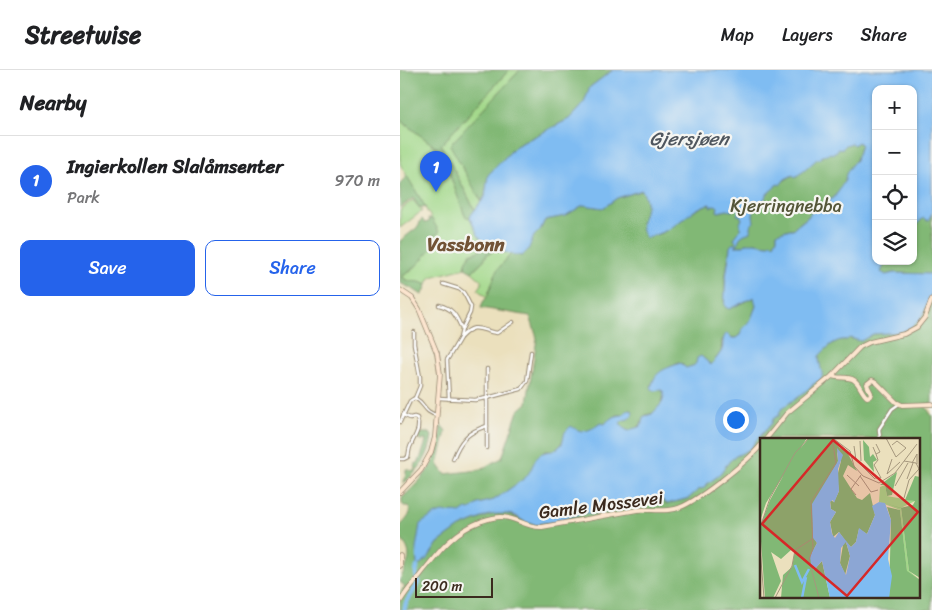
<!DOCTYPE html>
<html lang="en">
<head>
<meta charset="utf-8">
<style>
	:root { --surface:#fff; --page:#f6f6f6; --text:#202124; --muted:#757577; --line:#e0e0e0; --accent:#2563eb }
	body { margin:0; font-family:Sriracha,sans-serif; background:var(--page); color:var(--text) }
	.controls { position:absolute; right:15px; top:15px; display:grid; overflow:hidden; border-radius:10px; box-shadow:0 1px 4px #0004 }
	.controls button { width:45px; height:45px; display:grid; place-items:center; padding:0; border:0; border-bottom:1px solid var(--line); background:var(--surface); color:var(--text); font:25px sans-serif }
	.scale { position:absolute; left:15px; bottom:12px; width:78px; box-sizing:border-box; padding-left:5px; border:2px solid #3b2a1e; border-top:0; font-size:14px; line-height:18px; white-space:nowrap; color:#3b2a1e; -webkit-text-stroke:4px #f6f6f2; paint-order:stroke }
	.you { position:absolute; left:335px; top:349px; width:18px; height:18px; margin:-12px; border:4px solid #fff; border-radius:50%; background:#1a73e8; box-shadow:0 0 0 8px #1a73e833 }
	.badge { display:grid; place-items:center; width:32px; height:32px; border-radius:50%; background:var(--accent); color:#fff; font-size:16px; font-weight:700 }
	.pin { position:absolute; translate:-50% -41px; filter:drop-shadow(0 1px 2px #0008) }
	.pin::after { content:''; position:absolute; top:26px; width:18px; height:15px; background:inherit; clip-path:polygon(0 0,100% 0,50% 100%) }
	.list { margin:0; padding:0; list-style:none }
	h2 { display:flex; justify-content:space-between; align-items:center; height:65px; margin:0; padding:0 20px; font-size:21px }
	h2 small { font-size:16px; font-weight:400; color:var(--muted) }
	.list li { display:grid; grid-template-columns:32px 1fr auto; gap:15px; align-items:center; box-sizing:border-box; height:90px; padding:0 20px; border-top:1px solid var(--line) }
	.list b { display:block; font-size:19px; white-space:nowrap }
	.list p { margin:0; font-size:16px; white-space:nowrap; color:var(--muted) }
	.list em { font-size:16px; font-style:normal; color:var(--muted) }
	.actions { display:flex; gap:10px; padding:15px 20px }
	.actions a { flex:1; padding:11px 0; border:1px solid var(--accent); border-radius:10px; text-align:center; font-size:18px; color:var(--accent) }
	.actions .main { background:var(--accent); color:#fff }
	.icon { flex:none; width:28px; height:28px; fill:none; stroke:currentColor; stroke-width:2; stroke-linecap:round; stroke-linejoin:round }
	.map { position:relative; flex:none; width:532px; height:540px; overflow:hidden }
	header { display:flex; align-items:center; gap:30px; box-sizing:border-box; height:70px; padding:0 25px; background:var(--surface); border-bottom:1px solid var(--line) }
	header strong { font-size:24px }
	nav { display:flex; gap:28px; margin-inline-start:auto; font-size:18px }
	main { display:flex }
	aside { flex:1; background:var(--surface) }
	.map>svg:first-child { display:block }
	.green { fill:#a2d889; stroke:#6e8154 }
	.forest { fill:#81b875; stroke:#5e714a; fill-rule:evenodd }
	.water { fill:#7fbcf2; stroke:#5d7388; fill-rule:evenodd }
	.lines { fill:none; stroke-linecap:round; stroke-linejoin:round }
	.river { stroke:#7fbcf2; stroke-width:4.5 }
	.minor-casing { stroke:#93856e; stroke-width:4.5 }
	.secondary-casing { stroke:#93856e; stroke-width:5.5 }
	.minor { stroke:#fff; stroke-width:2.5 }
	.secondary { stroke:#fce5cf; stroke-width:4 }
	.labels { text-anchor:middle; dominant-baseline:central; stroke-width:4.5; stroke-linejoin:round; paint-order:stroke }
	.park-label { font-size:18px; fill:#555639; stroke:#f6f6f2 }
	.street-label { font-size:18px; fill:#3b2a1e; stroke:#f6f6f2 }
	.water-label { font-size:19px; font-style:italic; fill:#4f565e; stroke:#f6f6f2 }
	.neighbourhood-label { font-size:19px; font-weight:bold; fill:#725336; stroke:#f6f6f2 }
	.inset-river { fill:none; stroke:#7fbcf2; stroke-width:2.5 }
	.inset-road { fill:none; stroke:#a5977d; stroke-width:1 }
	.view { fill:#d62828; fill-opacity:0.15; stroke:#d62828; stroke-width:2.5 }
	.inset-edge { fill:none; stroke:#3b2a1e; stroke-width:2.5 }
</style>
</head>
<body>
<header>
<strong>Streetwise</strong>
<nav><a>Map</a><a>Layers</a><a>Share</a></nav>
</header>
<main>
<aside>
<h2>Nearby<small></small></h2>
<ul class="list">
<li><span class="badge">1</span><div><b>Ingierkollen Slalåmsenter</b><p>Park</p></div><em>970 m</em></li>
</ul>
<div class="actions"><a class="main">Save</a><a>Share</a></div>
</aside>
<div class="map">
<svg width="532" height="540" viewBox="0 0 532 540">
	<rect width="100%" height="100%" fill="#f6f6f2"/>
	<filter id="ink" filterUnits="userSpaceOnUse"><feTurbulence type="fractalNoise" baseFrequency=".02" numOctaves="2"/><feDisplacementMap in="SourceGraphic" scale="10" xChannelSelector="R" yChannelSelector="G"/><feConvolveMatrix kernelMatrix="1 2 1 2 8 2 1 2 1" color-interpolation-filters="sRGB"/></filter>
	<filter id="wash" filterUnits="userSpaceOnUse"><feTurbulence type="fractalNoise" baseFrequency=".0096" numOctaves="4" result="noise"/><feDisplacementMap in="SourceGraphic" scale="20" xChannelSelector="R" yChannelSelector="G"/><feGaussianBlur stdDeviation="1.12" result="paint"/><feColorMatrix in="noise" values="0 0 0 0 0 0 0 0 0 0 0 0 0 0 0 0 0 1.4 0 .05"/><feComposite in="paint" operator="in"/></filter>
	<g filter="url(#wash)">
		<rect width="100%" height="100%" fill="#ebe0bd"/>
		<g class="green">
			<polygon points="109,0 120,0 51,75 81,131 75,140 41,75"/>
			<path d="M 0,50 L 41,81 L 65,146 L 70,148 L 78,165 L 85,175 L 77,182 L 70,184 C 69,189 65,192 65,198 L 31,207 L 28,211 L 27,215 C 18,211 11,213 3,208 L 4,205 C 18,198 26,184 36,172 L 33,166 L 39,162 L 0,94 Z"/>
			<polygon points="13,130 22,141 0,158 0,140"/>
			<path d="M 93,180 L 111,184 L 97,200 L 87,227 L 78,220 L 82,214 L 81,210 L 72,202 C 77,195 85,192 87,184 Z"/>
		</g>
		<g class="forest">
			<polygon points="0,0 109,0 41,75 75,140 70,148 65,146 41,81 0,50"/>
			<polygon points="120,0 213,0 190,17 184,33 169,49 116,76 88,105 85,126 81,131 50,75"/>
			<path d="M 458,72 L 461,75 L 456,90 L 452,94 L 445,110 L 434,128 L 426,132 L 420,137 L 415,137 L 408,147 L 392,159 L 390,159 L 377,163 L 377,168 L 374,174 L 367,175 L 355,173 L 344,176 L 335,176 C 338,169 342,163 350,162 L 351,155 L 354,140 L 363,131 L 368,123 L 375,116 L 393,105 L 395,107 L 417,88 L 420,88 C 425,84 445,75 452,73 L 454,75 Z"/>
			<polygon points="7,106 26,138 19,137 13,128 0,138 0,113"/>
			<path d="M 243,120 L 247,135 L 241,153 L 246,168 L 262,163 L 279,152 L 290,143 L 306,135 L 309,134 L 312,136 L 316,135 L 318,137 L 317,141 L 319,142 L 327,140 L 332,141 L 334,138 L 338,138 L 340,145 L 342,149 L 340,161 L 334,169 L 337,173 L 330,177 L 325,210 L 325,225 L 324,231 L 329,239 L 355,227 L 356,236 L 351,249 L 342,260 L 340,265 L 336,268 L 330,267 L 322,270 L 321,282 L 311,295 L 302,287 L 297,289 L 296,295 L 286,298 L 282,294 L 278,293 L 273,296 L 271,296 L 253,312 L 251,315 L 262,320 L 264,323 C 263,330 260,339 253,343 C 251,344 248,344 246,345 C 242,348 244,348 242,352 C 240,357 234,359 230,361 L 226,360 L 219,353 L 223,350 L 226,350 L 232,340 L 230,340 L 222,345 L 217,345 L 205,354 L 189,361 L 183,362 L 177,360 L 171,357 C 159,367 166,382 145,381 L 137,389 L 129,404 L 125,408 L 94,430 L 78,434 L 70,440 L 63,441 L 60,444 L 50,442 L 47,444 L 28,488 L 38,473 L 60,457 L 93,444 L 107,444 L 113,446 L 125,452 L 137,455 L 142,453 L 153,453 L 162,451 L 169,447 L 186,443 L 201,443 L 221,437 L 233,436 L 244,434 L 248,431 L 251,432 L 260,427 L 266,434 L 287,429 L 298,420 L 304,418 L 307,414 L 318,406 L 332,388 L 352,377 L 354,373 L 368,358 L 372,353 L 373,349 L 381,339 L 390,332 L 399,327 L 407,319 L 413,316 L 421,300 L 419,291 L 419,286 C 426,279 435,268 447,270 L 448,268 L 461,271 L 473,264 L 501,262 L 520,250 L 527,236 L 532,223 L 532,334 L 525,335 L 532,346 L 532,540 L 0,540 L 0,523 L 5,516 L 1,513 L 0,510 C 8,492 15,484 0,468 L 0,456 C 5,451 14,443 8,436 L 4,436 L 2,434 L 2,428 C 16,415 31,401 37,382 C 40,373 40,363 41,355 L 46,361 L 38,394 L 45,404 L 79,400 L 102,388 L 118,341 L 127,333 L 137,268 L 130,246 L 81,238 L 83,232 L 87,227 L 97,200 L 111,184 L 122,186 L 134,166 L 140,160 L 145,150 L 165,146 L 183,135 L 203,138 L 217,128 ZM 361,369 L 518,369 L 518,526 L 361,526 Z"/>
			<polygon points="532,143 532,204 494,203 486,205 481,202 486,191 513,191 513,159 522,149 523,148 528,150"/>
			<path d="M 22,149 L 23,150 L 24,153 L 29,152 L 28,149 L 32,149 L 39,162 L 38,164 L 34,165 L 33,166 L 36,174 C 26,184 17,198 4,205 L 3,208 L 8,211 L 20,212 L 27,215 L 24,222 L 22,225 L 13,219 L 0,213 L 0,171 L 19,156 L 20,151 Z"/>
			<path d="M 85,175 L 98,178 L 98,180 L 93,180 L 91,183 L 87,184 C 84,192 77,195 72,202 L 65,198 C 65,192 69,189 70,184 L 77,182 Z"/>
			<path d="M 19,363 L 30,363 L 32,366 C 29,387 20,399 4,413 L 3,413 L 3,411 L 6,405 L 6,399 L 9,399 L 10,401 L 16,400 L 15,394 L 19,392 C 21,386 25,377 26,370 L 20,370 L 18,367 Z"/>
		</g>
		<path class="water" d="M 213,0 L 532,0 L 532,143 L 528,151 L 523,148 L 522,149 L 513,159 L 513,19 L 476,19 L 476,191 L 486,191 L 481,202 L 486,205 L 494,203 L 532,204 L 532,223 L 527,236 L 520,250 L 510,258 L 501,262 L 473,264 L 461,271 L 449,268 L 447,270 C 435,268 426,279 419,286 C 419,289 419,291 420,294 C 422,305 426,308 413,314 L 413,315 C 407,319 402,325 396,329 C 389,333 383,336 379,343 L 380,345 L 373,349 L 372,353 L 354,373 L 352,377 L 348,380 L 332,388 L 318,406 L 307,414 L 304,418 L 298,420 L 289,428 L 267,434 L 260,427 L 251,432 L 248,431 L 244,434 L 233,436 L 221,437 L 201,443 L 186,443 L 169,447 L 162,451 L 153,453 L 142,453 L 137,455 L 125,452 L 116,446 L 108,444 L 97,444 L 89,445 L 60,457 L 38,473 L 28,488 L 17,497 L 16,478 L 20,454 L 34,445 L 42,442 C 48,444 53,441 60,443 L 66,439 L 70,440 L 78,434 L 94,430 L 125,408 C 131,402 133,393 137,387 C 143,379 153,384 159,377 C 164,373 163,367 165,362 C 166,361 170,357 171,356 C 183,365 190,360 201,353 L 205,354 C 208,349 216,345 223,345 L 226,341 L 230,340 L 233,341 C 233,347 228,350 223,350 L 220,353 L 226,360 L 230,361 L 232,359 L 239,357 L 242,354 L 243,347 L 245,346 L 252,344 L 262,333 L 264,327 L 263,321 L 261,320 L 253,321 L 251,317 C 252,314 253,312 254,309 C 259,299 271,297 280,293 L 286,298 C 294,295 296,297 297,288 L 301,286 L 311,295 C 313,293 319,285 321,282 C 325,275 320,270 327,263 L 332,268 L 336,268 L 340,265 L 342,260 L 351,249 L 356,236 L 354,227 L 329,239 L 325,237 C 324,231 325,227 325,221 C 325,206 329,192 330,177 L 332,174 L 337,173 L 334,169 C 337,163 342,161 340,153 L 342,149 L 340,145 L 337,145 L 339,141 L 337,138 L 334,138 L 332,141 L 327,140 L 318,142 L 317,141 L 318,137 L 316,135 L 310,137 L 310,134 C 296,136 281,152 269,159 C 262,163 254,165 246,168 C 236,155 245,148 246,136 C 247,131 244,124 242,120 L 217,128 L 203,138 L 183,135 L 165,146 L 145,150 L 140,160 L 134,166 L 128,180 L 122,186 L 111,184 L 98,180 L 98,178 L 85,175 L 78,165 L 70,148 L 71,145 L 85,127 L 88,105 L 116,76 L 169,49 L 184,33 L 190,17 ZM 458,72 L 461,75 L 456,90 L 452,94 L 446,104 L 445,110 L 434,128 L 427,131 L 425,134 L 421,135 L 420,137 L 415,137 L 408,147 L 393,159 L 390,159 L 377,163 L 377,168 L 374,174 L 371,173 L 367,175 L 355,173 L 347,173 L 344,176 L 335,176 L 338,174 C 338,166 344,164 351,162 L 351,155 L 354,152 L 353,145 L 354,140 L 363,131 L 368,123 L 375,117 L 375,116 L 378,114 L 380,115 L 385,109 L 393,105 L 395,107 L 404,101 L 417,89 L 420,89 L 422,86 L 431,83 L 433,84 L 434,82 L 436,82 L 438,79 L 441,78 L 442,79 L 446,75 L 452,73 L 454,75 Z"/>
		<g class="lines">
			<polyline class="river" points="4,540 6,533 18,513 16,503 17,497"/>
		</g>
	</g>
	<g filter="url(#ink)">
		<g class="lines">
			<defs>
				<g id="minor">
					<polyline points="43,214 59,219 63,222 65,225 71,237 70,243 62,259 60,268 47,290 49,329"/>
					<path d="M 39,235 C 54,239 56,246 62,259"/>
					<polyline points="14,262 14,274 20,307 20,316 15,328"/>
					<path d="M 61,267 C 76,251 80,261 97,263 L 113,252"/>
					<polyline points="87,299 87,378"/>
					<path d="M 15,328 C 26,334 23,342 37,345"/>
					<polyline points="39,328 75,330 87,328 121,319 127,311 131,282"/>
					<polyline points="0,352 10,331 13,329 15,328"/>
					<polyline points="480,369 479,359 492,339 499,334"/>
					<path d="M 0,389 L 4,389 L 8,387 C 9,383 9,378 11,375 C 15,365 21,359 17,348 L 14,347 L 10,348 L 3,345"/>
					<path d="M 53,389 C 60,371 67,362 87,356"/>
				</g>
				<g id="secondary">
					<polyline points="0,220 12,228 19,239 37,283 40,304 35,367 31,382 21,400 0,422"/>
					<path d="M 432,306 C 439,309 447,306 454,310 C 460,314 461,322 467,327 L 470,326 L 471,323 L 468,317 L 467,314 L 472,310 L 476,312 L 496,332 L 502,335 L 532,334"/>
					<polyline points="366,369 387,343 432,306 460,277 470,272 504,264 517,257 525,247 532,229"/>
					<polyline points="0,485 0,496"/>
					<path d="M 0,532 C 6,521 14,513 21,504 C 40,480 53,462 82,451 C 88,449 94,447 101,447 C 116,447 126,458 142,457 L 237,440 C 249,439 263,442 275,439 C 294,435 348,391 361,375"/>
				</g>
			</defs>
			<use href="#minor" class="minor-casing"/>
			<use href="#secondary" class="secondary-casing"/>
			<use href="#minor" class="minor"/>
			<use href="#secondary" class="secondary"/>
		</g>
	</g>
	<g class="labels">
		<g class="park-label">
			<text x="386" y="136">Kjerringnebba</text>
		</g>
		<g class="street-label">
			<text transform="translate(201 435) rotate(-7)">Gamle Mossevei</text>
		</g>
		<g class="water-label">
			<text x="289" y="68">Gjersjøen</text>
		</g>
		<g class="neighbourhood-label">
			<text x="66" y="174">Vassbonn</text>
		</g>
	</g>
	<g transform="translate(360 368)">
		<rect width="160" height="160" fill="#ebe0bd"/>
		<path d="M 125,47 L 127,58 L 155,63 L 141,70 L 149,133 L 160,142 L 147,134 L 140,72 L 119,64 L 120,49 Z" fill="#a2d889"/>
		<path d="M 0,0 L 47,0 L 6,65 L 0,83 ZM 49,0 L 71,0 L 80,10 L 86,12 L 97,33 L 88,27 L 83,38 L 97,60 L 102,62 L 110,55 L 115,77 L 107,96 L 99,91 L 96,104 L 91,109 L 86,104 L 90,118 L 85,137 L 80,125 L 84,101 L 79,94 L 73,99 L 70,84 L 76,74 L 71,71 L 70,62 L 74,64 L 79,53 L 77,39 L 81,23 L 77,13 L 78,23 L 54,100 L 57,105 L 54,111 L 54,132 L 62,123 L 70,160 L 21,160 L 23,137 L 32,129 L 35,112 L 31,112 L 21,121 L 11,114 L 21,143 L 13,160 L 5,160 L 0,89 L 10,62 L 34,18 ZM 103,2 L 109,9 L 110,19 L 113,16 L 117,22 L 113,24 L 114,34 L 104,22 ZM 137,34 L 132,57 L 127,58 L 125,47 L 120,47 ZM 155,38 L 160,39 L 160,140 L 149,133 L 141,70 L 125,65 L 140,70 L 153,67 L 155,63 L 145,62 ZM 127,69 L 140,72 L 147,133 L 160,142 L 160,160 L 129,160 L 131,82 Z" fill="#81b875"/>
		<path d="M 77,10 L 83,17 L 78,31 L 79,53 L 74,65 L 73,62 L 70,64 L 71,71 L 76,74 L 70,84 L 72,96 L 75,100 L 79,94 L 91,109 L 96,104 L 99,90 L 107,96 L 115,77 L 112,68 L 119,64 L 125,65 L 131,82 L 128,121 L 132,138 L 129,160 L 70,160 L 62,123 L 54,132 L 51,126 L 50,118 L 57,105 L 53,100 L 52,66 L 78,23 ZM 86,104 L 90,118 L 86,137 L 80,125 L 81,110 Z" fill="#7fbcf2" fill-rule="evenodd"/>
		<path class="inset-river" d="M 35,127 L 42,144 L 49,131M 42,160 L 46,139"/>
		<path class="inset-road" d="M 126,0 L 136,19M 74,1 L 90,13 L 94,28 L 103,38 L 119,45 L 135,35 L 157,6M 100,3 L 101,23M 132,7 L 137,3 L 146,10 L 136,19M 94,8 L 96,22 L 115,41M 113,9 L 116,16 L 120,14 L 116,6M 132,21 L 127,36 L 140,24M 144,23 L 156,25 L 159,31 L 149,42 L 144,60M 152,25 L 157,16 L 157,26M 87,37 L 99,48M 100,38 L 111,54 L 118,52M 115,40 L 121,40 L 114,27 L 118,22 L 116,16M 147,41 L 153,25M 135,48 L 148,25M 96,57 L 91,51 L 101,37M 0,90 L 10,60 L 35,15 L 49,0M 0,110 L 4,160M 15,160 L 32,128 L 35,112 L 52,101M 59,160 L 49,122 L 53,110 L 51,64 L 76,25 L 72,0"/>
		<path class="view" d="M 73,2 L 158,74 L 87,158 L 2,86 Z"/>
		<rect width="160" height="160" class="inset-edge"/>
	</g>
</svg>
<div class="controls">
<button>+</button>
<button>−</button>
<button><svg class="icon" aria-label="locate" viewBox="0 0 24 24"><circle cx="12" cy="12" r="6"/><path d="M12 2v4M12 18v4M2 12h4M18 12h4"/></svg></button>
<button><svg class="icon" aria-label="layers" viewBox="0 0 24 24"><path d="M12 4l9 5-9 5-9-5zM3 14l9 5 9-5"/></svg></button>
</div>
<div class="scale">200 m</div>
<div class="you"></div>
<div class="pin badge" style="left:36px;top:122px">1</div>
</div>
</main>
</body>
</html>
